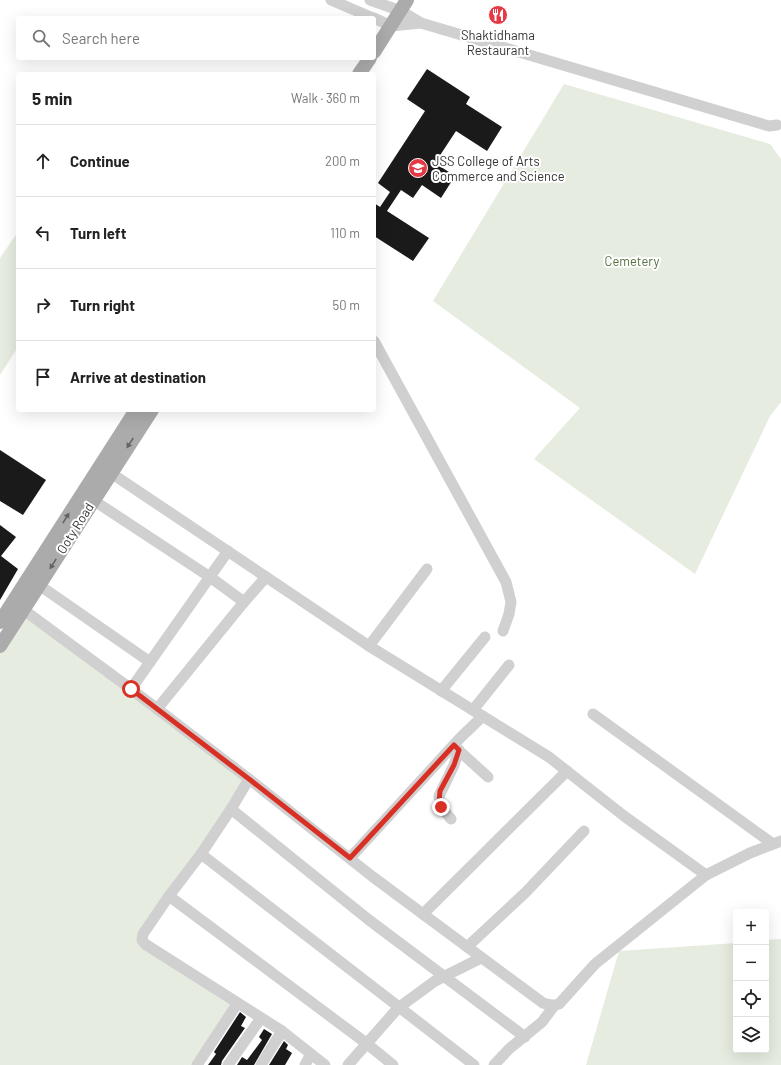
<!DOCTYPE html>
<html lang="en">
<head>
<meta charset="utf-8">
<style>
	:root { --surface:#fff; --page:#f6f6f6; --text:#222; --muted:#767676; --line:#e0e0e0 }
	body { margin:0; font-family:Barlow,sans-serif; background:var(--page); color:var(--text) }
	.controls { position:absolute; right:12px; bottom:12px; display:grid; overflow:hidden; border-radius:4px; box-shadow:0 4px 16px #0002 }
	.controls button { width:36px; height:36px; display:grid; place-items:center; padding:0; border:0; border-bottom:1px solid var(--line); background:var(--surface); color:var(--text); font:20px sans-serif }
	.stop { position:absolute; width:12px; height:12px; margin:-9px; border:3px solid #d93025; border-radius:50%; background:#fff }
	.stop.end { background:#d93025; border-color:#fff; box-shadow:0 1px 4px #0008 }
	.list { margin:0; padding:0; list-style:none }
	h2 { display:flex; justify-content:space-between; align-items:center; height:52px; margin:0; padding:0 16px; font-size:17px }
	h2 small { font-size:13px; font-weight:400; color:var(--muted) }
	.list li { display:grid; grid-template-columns:26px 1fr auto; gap:12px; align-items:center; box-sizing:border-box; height:72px; padding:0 16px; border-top:1px solid var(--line) }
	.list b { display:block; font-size:15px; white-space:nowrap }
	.list em { font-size:13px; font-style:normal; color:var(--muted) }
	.icon { flex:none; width:22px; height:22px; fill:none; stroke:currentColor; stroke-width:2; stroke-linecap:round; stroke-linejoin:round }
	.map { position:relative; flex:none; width:781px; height:1065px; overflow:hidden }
	.search { position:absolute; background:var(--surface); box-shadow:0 4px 16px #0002; left:16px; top:16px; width:360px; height:44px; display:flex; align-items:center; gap:10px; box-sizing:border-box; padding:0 14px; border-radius:4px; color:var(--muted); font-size:15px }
	.panel { position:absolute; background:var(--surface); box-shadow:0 4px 16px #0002; left:16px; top:72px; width:360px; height:340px; border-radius:4px }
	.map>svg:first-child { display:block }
	.green { fill:#e6ecdf }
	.building { fill:#1a1a1a }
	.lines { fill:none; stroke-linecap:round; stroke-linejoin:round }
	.minor { stroke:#d0d0d0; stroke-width:11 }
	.major { stroke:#ababab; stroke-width:14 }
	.oneway { fill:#636363 }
	.route { stroke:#d93025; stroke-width:5 }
	.labels { text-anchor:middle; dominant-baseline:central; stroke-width:4; stroke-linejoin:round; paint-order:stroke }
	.poi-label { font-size:13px; fill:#333; stroke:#fff }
	.park-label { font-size:13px; fill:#56703f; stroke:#fff }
	.street-label { font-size:13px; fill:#333; stroke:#fff }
</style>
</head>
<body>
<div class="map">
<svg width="781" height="1065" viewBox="0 0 781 1065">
	<rect width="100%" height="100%" fill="#fff"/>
	<g class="green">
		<polygon points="564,84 770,144 781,159 781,402 770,416 695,574 534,459 580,408 433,301"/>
		<polygon points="18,232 18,347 0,375 0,258"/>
		<polygon points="23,611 249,779 142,940 233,1004 194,1065 0,1065 0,645"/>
		<polygon points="781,939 781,1065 586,1065 619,951 736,943 736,1050 766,1050 766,940"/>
	</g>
	<g class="building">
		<polygon points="427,69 470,97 466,104 502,127 487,151 456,131 435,163 455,176 441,198 422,185 413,198 401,190 387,211 429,238 413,261 374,236 374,203 380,207 390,192 378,183 425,111 407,99"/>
		<polygon points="0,450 46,480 23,515 0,501"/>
		<polygon points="0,525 16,537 1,556 18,569 0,600"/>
		<polygon points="240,1012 246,1017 241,1026 245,1028 222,1061 221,1065 208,1065 216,1054 214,1052"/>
		<polygon points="264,1029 272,1034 254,1065 237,1065 242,1057 247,1060 262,1040 259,1037"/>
		<polygon points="284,1041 288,1045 286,1049 292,1053 285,1065 269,1065"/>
	</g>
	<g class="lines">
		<g class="minor">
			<polyline points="331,0 373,18"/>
			<polyline points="370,0 401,11 421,23 769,126 777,125"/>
			<polyline points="374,18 391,26 421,23"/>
			<polyline points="374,341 506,582 511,602 509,614 503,631"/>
			<polyline points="111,473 369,646 549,757 624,816 706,875"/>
			<polyline points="93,500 210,577 244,602"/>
			<polyline points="39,585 150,662"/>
			<path d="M 17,605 L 131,689 L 249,779 L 373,877 L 543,1003 C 549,1005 553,1006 559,1004 L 595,964 L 706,875 L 750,853 L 781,841"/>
			<polyline points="369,646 427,569"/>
			<polyline points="131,689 228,551"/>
			<polyline points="441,691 485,637"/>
			<polyline points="157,709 244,602 266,577"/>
			<polyline points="473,710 509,665"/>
			<polyline points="593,714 773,844"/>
			<polyline points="455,747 488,777"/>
			<polyline points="249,779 231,809 201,854 169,896 143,934 142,940 145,944 282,1031 325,1065"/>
			<polyline points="231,809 369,920 525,1037"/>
			<polyline points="451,819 441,807 439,796 454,765 459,750"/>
			<polyline points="201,854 474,1065"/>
			<polyline points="350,858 461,737 483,716"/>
			<polyline points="169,896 366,1043 393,1065"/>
			<polyline points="423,914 567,771"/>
			<polyline points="467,947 525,893 584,831"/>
			<polyline points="197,1065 237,1004"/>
			<polyline points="228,1065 261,1018"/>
			<polyline points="261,1065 282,1031"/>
			<polyline points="305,1065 311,1054"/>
			<polyline points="348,1065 398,1008 435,981 481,958"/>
			<polyline points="494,1065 509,1049 542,1022 554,1006"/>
		</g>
		<g class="major">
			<polyline points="374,52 407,0"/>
			<polyline points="359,74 370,58"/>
			<polyline points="0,622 136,410"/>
			<polyline points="0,646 152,410"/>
		</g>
	</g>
	<defs><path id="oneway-solid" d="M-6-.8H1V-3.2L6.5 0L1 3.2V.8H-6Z"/></defs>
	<g class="oneway">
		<use href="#oneway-solid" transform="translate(130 443) rotate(123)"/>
		<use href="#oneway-solid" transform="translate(66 518) rotate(-58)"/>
		<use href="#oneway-solid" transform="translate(53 564) rotate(122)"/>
	</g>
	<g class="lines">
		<polyline class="route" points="131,689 249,779 350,858 454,745 459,750 454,765 440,791 439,802 441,807"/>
	</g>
	<defs>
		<symbol id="restaurant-disc" viewBox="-11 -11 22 22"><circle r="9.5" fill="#e63946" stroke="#fff"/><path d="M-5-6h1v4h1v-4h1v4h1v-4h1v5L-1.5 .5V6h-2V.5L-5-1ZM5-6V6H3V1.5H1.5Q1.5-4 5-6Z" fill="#fff"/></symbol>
		<symbol id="university-disc" viewBox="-11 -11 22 22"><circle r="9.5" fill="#e63946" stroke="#fff"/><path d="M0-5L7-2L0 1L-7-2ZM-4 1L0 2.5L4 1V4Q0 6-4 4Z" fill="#fff"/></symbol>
	</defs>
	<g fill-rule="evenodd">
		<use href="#restaurant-disc" x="487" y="4" width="22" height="22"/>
		<use href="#university-disc" x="407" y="157" width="22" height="22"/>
	</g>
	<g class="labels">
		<g class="poi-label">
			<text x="498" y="35">Shaktidhama<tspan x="498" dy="15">Restaurant</tspan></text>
			<text x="432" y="161" text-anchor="start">JSS College of Arts<tspan x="432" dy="15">Commerce and Science</tspan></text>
		</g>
		<g class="park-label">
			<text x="632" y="261">Cemetery</text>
		</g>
		<g class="street-label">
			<text transform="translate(75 528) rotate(-58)">Ooty Road</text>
		</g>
	</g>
</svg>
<div class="controls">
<button>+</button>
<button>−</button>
<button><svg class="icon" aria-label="locate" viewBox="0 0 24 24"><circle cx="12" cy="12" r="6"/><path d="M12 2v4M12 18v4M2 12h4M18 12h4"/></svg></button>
<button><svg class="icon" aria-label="layers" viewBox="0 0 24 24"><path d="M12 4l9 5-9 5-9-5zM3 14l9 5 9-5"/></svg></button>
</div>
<div class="stop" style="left:131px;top:689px"></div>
<div class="stop end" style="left:441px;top:807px"></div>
<div class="search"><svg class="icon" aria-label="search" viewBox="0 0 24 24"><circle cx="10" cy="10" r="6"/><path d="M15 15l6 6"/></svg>Search here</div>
<section class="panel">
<h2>5 min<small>Walk · 360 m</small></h2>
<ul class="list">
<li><svg class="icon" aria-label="ahead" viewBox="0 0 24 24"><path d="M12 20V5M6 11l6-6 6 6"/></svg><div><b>Continue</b></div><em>200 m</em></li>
<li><svg class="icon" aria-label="left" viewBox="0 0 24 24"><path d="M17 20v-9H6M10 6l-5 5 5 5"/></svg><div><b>Turn left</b></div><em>110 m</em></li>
<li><svg class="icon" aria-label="right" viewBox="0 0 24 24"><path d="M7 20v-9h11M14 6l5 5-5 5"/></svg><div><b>Turn right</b></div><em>50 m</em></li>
<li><svg class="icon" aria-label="arrive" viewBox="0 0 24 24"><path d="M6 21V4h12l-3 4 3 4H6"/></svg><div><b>Arrive at destination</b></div></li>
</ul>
</section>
</div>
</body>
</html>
